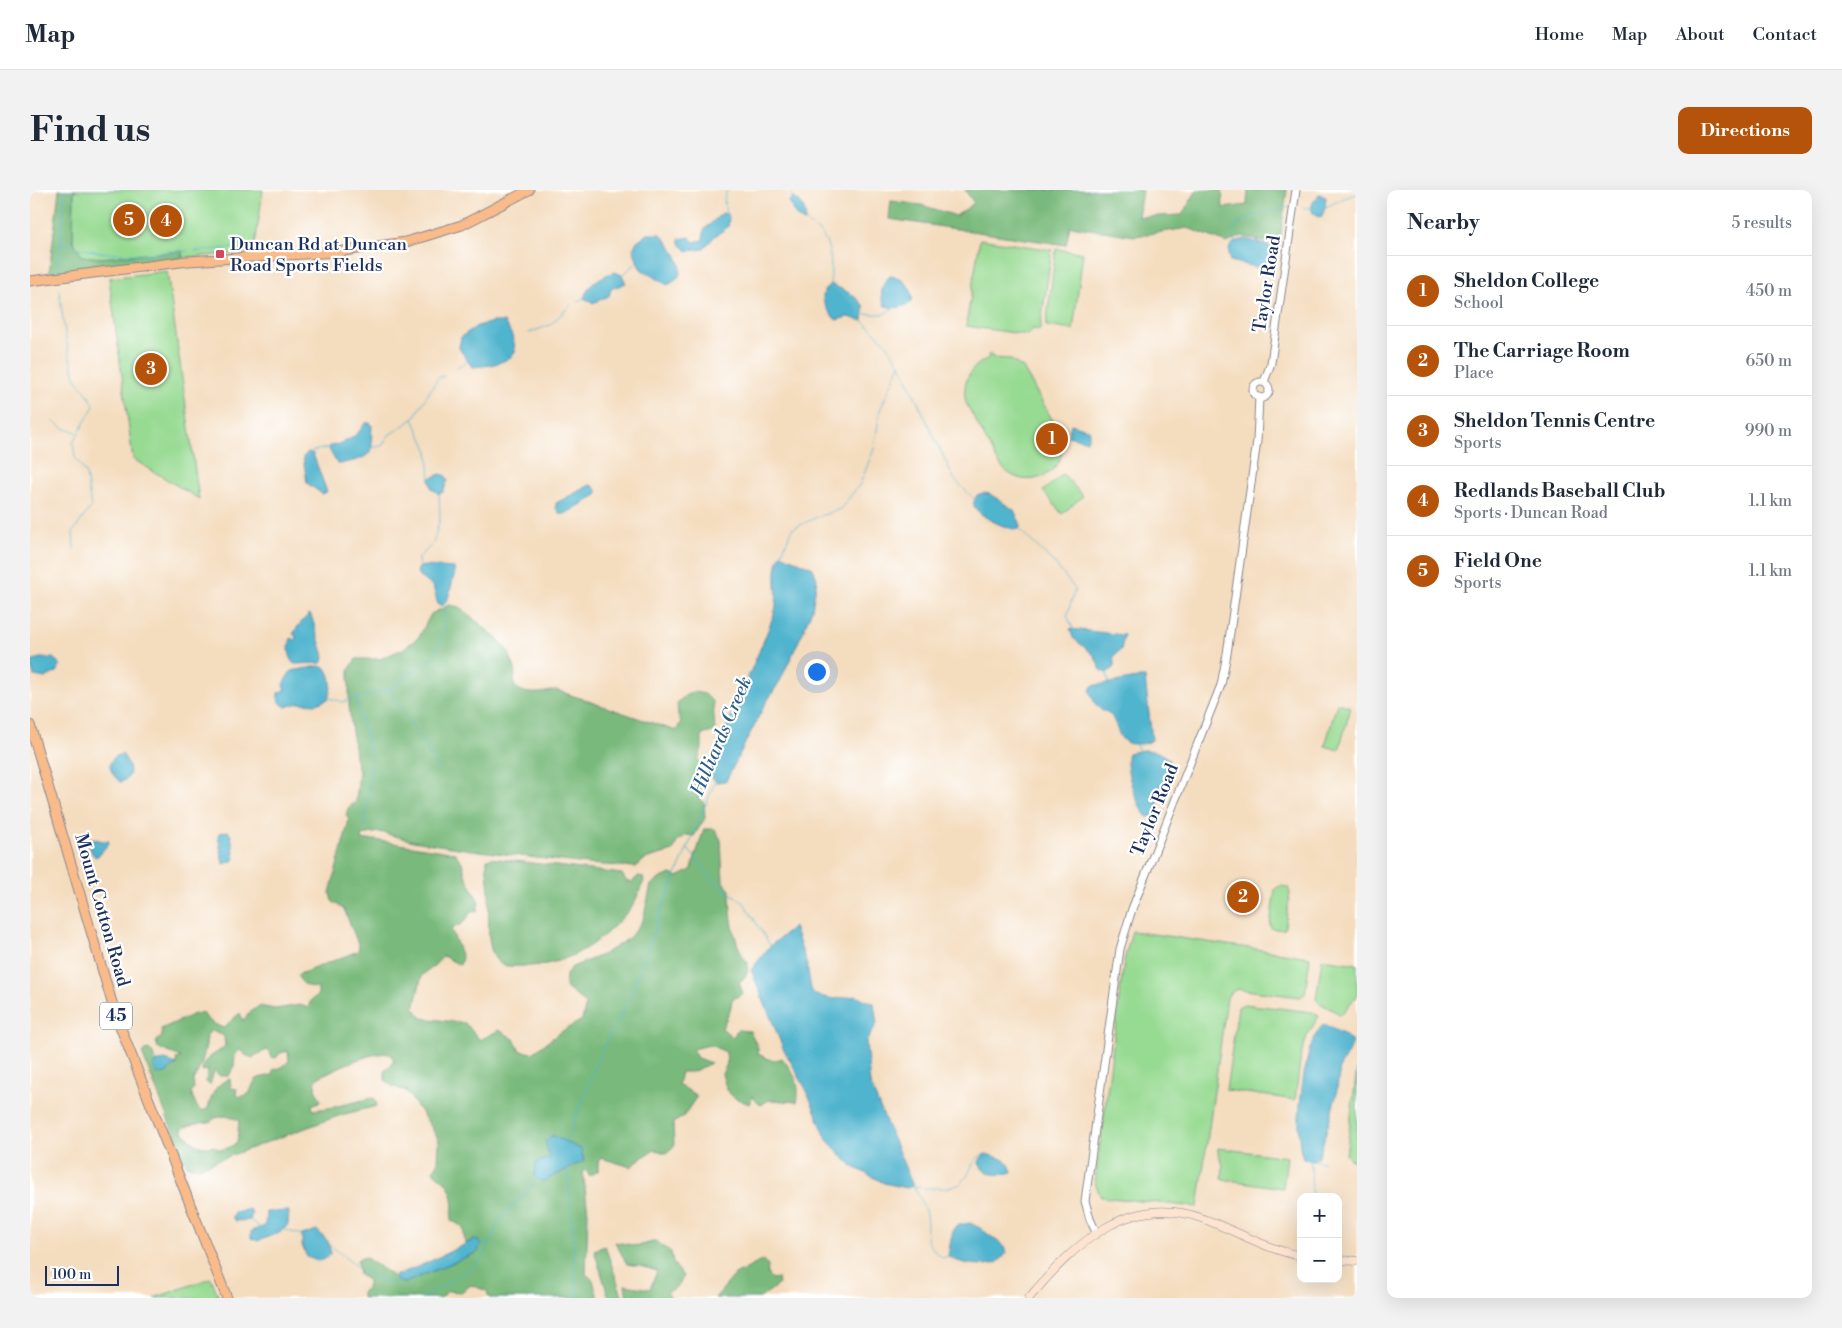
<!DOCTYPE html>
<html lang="en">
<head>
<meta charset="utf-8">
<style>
	:root { --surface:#fff; --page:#f2f2f3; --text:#1f2937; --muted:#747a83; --line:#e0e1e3; --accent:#b45309 }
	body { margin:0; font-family:"Libre Bodoni",serif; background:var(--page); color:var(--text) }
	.controls { position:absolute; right:15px; bottom:15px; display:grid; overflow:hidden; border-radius:10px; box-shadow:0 5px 20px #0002 }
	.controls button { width:45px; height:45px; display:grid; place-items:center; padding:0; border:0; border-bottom:1px solid var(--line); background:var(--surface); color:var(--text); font:25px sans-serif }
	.scale { position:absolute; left:15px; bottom:12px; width:74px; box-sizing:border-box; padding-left:5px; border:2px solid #1b2f5e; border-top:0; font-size:14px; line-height:18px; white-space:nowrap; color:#1b2f5e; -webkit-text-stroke:4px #fff; paint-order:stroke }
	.you { position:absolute; left:786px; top:481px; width:18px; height:18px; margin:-12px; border:4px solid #fff; border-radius:50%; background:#1a73e8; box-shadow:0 0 0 8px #1a73e833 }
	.badge { display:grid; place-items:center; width:32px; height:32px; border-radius:50%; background:var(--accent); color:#fff; font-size:16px; font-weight:700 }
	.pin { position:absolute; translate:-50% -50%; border:2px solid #fff; box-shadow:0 1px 5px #0006 }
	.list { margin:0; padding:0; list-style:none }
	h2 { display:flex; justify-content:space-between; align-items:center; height:65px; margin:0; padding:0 20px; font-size:21px }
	h2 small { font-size:16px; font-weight:400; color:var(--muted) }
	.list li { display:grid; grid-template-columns:32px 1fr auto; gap:15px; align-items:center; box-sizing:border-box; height:70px; padding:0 20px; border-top:1px solid var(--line) }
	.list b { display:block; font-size:19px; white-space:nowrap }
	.list p { margin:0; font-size:16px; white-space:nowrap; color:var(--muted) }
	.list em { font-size:16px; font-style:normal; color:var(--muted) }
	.map { position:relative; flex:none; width:1327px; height:1108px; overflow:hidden; border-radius:10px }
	header { display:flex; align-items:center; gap:30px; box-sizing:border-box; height:70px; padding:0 25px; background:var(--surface); border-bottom:1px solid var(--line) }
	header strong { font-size:24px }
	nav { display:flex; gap:28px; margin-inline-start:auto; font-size:18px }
	.intro { display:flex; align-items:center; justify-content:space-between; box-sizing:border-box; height:120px; padding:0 30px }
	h1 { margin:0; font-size:35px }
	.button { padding:12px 22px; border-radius:10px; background:var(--accent); color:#fff; font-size:18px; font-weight:700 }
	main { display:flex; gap:30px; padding:0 30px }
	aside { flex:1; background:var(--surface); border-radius:10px; box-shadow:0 5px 20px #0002 }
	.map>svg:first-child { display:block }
	.green { fill:#97da92; stroke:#598478 }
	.forest { fill:#79ba7c; stroke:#4a746d; fill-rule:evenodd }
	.water { fill:#4fb4ce; stroke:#357296 }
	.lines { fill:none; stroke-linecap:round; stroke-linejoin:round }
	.stream { stroke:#4fb4ce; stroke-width:1 }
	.tertiary-casing { stroke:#88868e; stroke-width:9 }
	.secondary-casing { stroke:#88868e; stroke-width:9 }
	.primary-casing { stroke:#88868e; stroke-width:11 }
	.trunk-casing { stroke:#88868e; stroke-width:11 }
	.tertiary { stroke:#fff; stroke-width:7 }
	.secondary { stroke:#fde4d1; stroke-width:8 }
	.primary { stroke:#fabb8b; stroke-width:9 }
	.trunk { stroke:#fabb8b; stroke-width:9 }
	.poi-dot { fill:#d1495b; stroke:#fff; stroke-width:2 }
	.labels { text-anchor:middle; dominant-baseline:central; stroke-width:4.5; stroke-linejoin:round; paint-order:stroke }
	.shield { fill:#fff; stroke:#5f6d8e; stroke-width:1 }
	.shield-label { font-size:16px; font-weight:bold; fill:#1b2f5e }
	.poi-label { font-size:18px; fill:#1b2f5e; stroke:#fff; text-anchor:start }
	.street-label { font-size:18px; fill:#1b2f5e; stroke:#fff }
	.water-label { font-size:19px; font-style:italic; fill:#2d5e85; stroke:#fff }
</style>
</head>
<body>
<header>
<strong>Map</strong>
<nav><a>Home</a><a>Map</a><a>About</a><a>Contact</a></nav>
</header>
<div class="intro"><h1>Find us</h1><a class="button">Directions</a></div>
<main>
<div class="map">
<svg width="1327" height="1108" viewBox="0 0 1327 1108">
	<rect width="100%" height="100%" fill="#fff"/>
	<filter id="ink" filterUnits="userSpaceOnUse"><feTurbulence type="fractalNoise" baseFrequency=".02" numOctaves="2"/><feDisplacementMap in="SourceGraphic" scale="10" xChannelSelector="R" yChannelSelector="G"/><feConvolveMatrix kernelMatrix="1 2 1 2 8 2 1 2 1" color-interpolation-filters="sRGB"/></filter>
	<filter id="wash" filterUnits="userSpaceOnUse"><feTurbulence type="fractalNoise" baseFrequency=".0096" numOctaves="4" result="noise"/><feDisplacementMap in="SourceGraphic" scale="20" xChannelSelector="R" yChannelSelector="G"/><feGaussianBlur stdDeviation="1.12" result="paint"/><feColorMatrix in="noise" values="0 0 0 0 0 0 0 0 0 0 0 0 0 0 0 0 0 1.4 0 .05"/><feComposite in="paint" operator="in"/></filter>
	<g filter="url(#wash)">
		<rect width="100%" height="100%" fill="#f4dcbe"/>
		<g class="green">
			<polygon points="44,0 233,0 224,62 152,68 152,61 70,68 52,66 43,50"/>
			<polygon points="950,49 1022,60 1010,140 1003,139 998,145 936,136"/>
			<polygon points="1026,59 1053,63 1043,140 1016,136"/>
			<polygon points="137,81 169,309 103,269 79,88"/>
			<path d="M 961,164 L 963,168 L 980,169 L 993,178 L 1031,245 C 1042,285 991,307 968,272 L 936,213 C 931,193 940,176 959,168 L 958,165 Z"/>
			<polygon points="1033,284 1053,306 1032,324 1013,301"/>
			<polygon points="1307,513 1321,517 1309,560 1295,556"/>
			<polygon points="1250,696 1258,697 1260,703 1255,736 1254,739 1242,739 1240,735 1245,699"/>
			<polygon points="1102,741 1280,767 1275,804 1270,807 1207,799 1199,804 1197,808 1168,1017 1071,1007 1065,993 1094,771"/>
			<polygon points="1292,769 1327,774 1327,805 1311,825 1288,812 1286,809"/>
			<polygon points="1214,814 1282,822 1289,826 1277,846 1271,865 1265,910 1196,900 1208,817"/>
			<polygon points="1327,878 1327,971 1321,970 1316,965"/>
			<polygon points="1188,958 1257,967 1253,998 1192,989 1193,975 1188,963"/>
			<polygon points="181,1088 189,1108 124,1108"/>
		</g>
		<g class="forest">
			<polygon points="29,0 44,0 43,50 52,66 70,68 152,61 152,68 19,84"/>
			<polygon points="935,0 1112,0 1108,27 1152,25 1167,0 1192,0 1193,18 1217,15 1218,0 1257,0 1249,56 1212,46 1197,53 1158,38 1105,46 1040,36 1036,55 859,29 861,11 891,15 926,26 944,13"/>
			<path d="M 419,415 L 429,417 L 468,449 L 479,463 L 485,479 L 484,496 C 497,507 511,503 526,500 L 646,541 L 651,532 L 648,525 L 647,513 L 656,505 L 665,502 L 675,504 L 683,512 L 685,541 L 672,545 L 672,558 L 668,570 L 674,580 L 669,609 L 674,613 L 675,628 L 664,646 L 656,645 L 647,652 L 643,661 L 615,669 L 606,677 L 557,674 L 441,660 L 383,651 L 350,642 L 331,645 L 332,650 L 345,650 L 425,663 L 432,672 L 435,684 L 449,712 L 447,721 L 440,722 C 437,732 430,735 421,739 L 432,767 L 430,775 L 413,766 L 402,778 L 392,785 L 384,818 L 392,828 L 435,833 L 450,850 L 469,840 L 484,849 L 490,861 L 503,863 L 529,843 L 552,830 L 556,814 L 535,797 L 536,785 L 542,777 L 574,764 L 599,748 L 613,730 L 621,695 L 631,688 L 641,684 L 648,687 L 661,680 L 674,639 L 685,639 L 691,650 L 693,692 L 700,700 C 700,722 703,756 718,773 L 717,784 L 709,793 L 713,803 L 702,810 L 700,821 L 692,838 L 703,848 L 707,840 L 720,841 L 728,858 L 728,864 L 743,871 L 752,868 C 763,882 771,893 767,912 L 739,910 L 730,915 L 722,906 L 719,914 C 699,906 698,905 692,884 L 697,874 L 696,862 L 680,855 L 662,859 L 667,868 L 681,873 L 662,882 L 651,882 L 648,894 L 667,906 L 653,927 L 643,933 L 644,956 L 636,963 L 625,960 L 611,968 L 601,977 L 571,968 L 568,972 L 568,981 L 559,986 L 557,980 L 553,981 L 558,1023 L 556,1084 L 563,1090 L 568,1108 L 459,1108 L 457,1101 L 441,1095 L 431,1102 L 418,1101 L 411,1108 L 332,1108 L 332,1103 L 338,1096 L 338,1090 L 329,1085 L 327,1070 L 335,1067 C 346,1076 360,1081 368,1092 L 451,1053 L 444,1050 L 435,1054 L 433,1037 L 421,1030 C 425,1007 424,996 403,982 L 408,972 L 409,951 L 402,938 L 376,901 L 362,896 L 355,890 L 355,879 L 362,875 L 364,870 L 360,864 C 343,860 301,880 286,889 L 285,898 L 291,911 L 282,915 L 283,920 L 299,918 L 342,908 L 345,909 L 347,916 L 311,925 L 167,978 L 158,976 L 154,970 L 112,863 L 115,860 L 119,859 C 124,863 126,871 124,877 L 128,884 L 144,877 L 147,874 L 146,869 L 151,867 L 128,858 L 126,851 L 132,847 L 131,839 L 162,825 L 173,822 C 176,831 185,834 193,838 L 210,823 L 213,831 L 219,823 L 229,816 L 245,819 L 270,815 L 278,818 L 281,810 L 288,805 L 288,798 C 276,797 273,795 267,785 L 328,761 L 329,756 L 314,719 L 302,711 L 300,703 L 319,630 L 316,625 L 318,618 L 326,612 L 329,581 L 325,566 L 319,516 L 319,480 L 326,469 L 350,469 L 373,459 L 389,447 L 401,424 ZM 182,840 L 194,846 L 195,856 C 187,865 172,867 172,881 L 178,880 L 176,892 L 180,895 L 184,881 L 190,886 L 199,886 L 204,876 L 205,866 L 209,860 L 213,862 L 215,865 L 223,868 L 226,865 L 237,860 L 240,862 L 241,867 L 246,868 L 250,863 L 258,861 L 259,871 L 252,877 L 243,880 L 243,885 C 223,889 227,886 219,904 L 210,907 L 206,904 L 207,899 L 201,898 L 200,889 C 185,893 182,905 178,918 L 172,922 L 167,917 L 161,903 L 164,898 L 163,890 C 172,877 176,860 177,845 ZM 196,926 L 209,930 L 207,953 C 199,957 191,963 184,956 C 168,960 162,951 152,941 L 153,938 L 167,933 L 180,932 L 185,928 Z"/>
			<path d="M 461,668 L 592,684 L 596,691 L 602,692 L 608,686 L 613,687 L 614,691 C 610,699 607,708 603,715 C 599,721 594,725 590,730 C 565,757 531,777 493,776 C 484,776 473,778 467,771 C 454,757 460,718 459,700 C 458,689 456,680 457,669 Z"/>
			<polygon points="626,1051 641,1062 643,1073 653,1086 648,1097 637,1102 641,1108 597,1108 595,1095 620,1099 627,1081 610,1076 597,1074 585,1052 608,1056"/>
			<polygon points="575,1056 593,1108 579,1108 564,1060"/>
			<polygon points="733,1070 738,1076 737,1083 741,1089 748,1088 749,1094 730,1108 685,1108 705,1085"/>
		</g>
		<g class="water">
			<path d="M 1289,4 L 1296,7 L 1295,18 L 1292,26 L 1288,27 C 1276,20 1283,12 1289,4 Z"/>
			<path d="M 763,7 C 771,11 778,22 775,32 C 765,29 763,21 759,11 Z"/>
			<polygon points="692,23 697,24 699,27 698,37 685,46 673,59 657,61 651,55 649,49 660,47 663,52 673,50 674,40"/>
			<path d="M 617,44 L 631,44 C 643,59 665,84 637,95 C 631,90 613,82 610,78 C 607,73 606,65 603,59 L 607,51 Z"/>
			<path d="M 1216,49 L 1245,58 L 1246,68 L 1240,75 L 1226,77 L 1200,71 C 1196,55 1202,52 1216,49 Z"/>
			<path d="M 585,82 L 592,85 L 596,93 L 581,99 L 579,106 L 563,113 L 554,108 C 558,94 571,86 585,82 Z"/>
			<path d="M 860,86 C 873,87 884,98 882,112 C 872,118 866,119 855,116 C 849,105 851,94 860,86 Z"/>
			<path d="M 800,94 C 814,100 824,104 834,116 L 833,131 L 818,127 L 806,130 C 796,119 786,105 800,94 Z"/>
			<path d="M 463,132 L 474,132 C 481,142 485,150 485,163 C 475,174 457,176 442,177 L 429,158 L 431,147 L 447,136 Z"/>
			<path d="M 335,233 L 340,233 L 342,236 C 341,244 342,250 342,257 C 340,270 320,271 310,274 L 307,274 L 299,259 L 300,256 C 316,253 327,247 335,233 Z"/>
			<polygon points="1041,234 1060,240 1057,251 1038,246"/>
			<polygon points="278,262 283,264 297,302 292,304 277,293 273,267"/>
			<polygon points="410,284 415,285 418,290 413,302 409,304 402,299 399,289"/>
			<polygon points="560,295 563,296 567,300 567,305 535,324 530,324 526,318 526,313"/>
			<path d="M 953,303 L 960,304 L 984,320 L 991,335 L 989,339 C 979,341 948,326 944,316 C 943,312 945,309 947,305 Z"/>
			<path d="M 751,364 L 783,378 L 787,389 L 782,419 L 773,442 L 750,491 L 734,516 L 696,591 L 686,592 L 680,585 C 687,567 692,548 699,530 C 714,495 731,460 744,424 C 751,404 740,384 751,364 Z"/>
			<polygon points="395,376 424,378 425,382 418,409 413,415 408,415 403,396 389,387 387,381 390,377"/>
			<path d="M 279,424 L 281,425 L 294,466 L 293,472 L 291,473 L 265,474 C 258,467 258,457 261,448 L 265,450 L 266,446 L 263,444 L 269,435 Z"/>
			<path d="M 1040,439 L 1094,445 L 1091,460 C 1078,468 1087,470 1083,479 L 1076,483 L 1071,480 L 1064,465 L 1043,448 Z"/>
			<polygon points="10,468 23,468 30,474 27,482 15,488 4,486 0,474 4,470"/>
			<path d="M 289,476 L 296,478 C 303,488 302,498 298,509 L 287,514 L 269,513 L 256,517 C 250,513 247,511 248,503 L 255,500 L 253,494 L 261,481 Z"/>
			<path d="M 1107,488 L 1115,488 L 1122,550 C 1117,554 1112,554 1106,554 C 1088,555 1089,539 1082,527 C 1079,521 1074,522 1070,519 C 1065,515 1062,507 1060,501 L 1062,496 Z"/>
			<path d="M 1113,560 C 1123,561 1132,561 1139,570 L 1126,622 L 1123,626 L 1117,627 C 1107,616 1093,577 1098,563 Z"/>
			<path d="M 92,564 C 99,573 106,588 90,592 C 79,582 74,569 92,564 Z"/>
			<polygon points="198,641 201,646 205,668 201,672 193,674 188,645 189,643"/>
			<path d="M 61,648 L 73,651 L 78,650 L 79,653 L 69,665 L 65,667 C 61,663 58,655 58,649 Z"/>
			<polygon points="764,737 777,775 781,799 785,805 804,809 826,806 844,813 847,834 836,852 840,894 883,996 876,998 854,993 822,976 797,950 776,899 753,858 721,780 740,756"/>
			<path d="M 1295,835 L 1315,845 L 1321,851 L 1322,855 L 1310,877 L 1306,906 L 1291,960 L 1287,968 L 1281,970 L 1273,968 C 1263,945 1273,876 1282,853 C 1284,847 1288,841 1292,836 Z"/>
			<polygon points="135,870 147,874 136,883 128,885 124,876 126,872"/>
			<polygon points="522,945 551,959 554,971 512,992 504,986 506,973 520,967 515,952"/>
			<path d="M 956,964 C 969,968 979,968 982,982 C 969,986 955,986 949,973 L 951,968 Z"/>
			<polygon points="220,1019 222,1024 220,1030 205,1031 202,1027 205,1022"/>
			<polygon points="259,1021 258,1035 250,1042 228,1051 221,1048 221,1041 235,1036 236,1022"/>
			<path d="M 940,1033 L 950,1038 L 975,1057 L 977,1063 C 974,1066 971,1070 968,1072 C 958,1078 927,1074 918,1066 L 923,1039 L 928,1035 Z"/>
			<path d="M 287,1040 L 298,1051 L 301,1063 C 293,1073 289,1072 277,1067 L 272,1056 L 272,1045 Z"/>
			<polygon points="444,1050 451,1052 448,1062 375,1093 368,1092 364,1086 392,1075"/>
		</g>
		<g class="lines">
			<g class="stream">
				<polyline points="760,0 762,7"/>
				<polyline points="1273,18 1282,18"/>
				<polyline points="1294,18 1314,8 1327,4"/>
				<polyline points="696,25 694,10 697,0"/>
				<path d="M 776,32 C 780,36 789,40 792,45 C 802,58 802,79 800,94"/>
				<polyline points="1205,51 1203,42 1207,34 1225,25 1260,17"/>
				<path d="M 31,52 C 70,68 116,65 157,61"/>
				<polyline points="165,61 202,58"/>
				<polyline points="28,83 35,0"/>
				<polyline points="592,85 608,72"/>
				<path d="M 29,100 C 33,129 36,158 45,186 C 50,197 60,204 64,216 L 43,253 L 45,267 L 56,284 L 61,317 L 43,342 L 44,359"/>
				<polyline points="548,111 554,108"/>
				<polyline points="833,124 854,124 863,118"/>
				<polyline points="832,130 856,153 870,174 924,289 944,309"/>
				<polyline points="499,143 520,135 541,115"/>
				<polyline points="424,179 438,171"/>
				<polyline points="383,229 398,261 400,290"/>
				<polyline points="23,231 35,239 47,242"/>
				<polyline points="340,258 352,256 359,245 383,229 408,188 414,186"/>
				<polyline points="280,263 286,260 299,258"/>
				<polyline points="989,339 1024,373 1045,399 1037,426 1044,440"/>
				<polyline points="751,365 762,339 787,327 810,319 830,294 844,259 850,220 870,174"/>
				<polyline points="389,379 388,368 403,354 410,328 409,303"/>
				<polyline points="1077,483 1079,494"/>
				<polyline points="360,499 410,581"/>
				<polyline points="299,508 313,512 360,498 404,468 415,438 414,415"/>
				<polyline points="326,509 342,570 335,638"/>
				<polyline points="1106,555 1109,561"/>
				<polyline points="657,658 685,692 714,713 741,757"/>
				<polyline points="537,951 570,863 600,808 633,716 686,590"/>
				<polyline points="1281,970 1282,1007"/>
				<polyline points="1281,970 1293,972"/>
				<polyline points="538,979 547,1108"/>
				<path d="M 882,995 C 887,1002 893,1013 895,1021 C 901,1043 888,1049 913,1068 L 918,1066"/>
				<path d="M 884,997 C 896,998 917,1000 928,995 C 941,989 941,965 956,964"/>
				<polyline points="220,1030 231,1038"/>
				<polyline points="252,1039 272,1045"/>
				<polyline points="299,1054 323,1074 353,1092 368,1092"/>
				<polyline points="451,1054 459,1055"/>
				<polyline points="392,1108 431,1085 455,1066 468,1033 508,988"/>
			</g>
		</g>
	</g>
	<g filter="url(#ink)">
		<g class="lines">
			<defs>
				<g id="tertiary">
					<polyline points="1234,192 1241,173 1266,0"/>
					<circle cx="1231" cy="200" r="8"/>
					<polyline points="1066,1042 1060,1029 1055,1011 1090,759 1102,719 1191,495 1197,464 1227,251 1229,207"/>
				</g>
				<g id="secondary">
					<polyline points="1308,1070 1327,1071"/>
					<path d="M 999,1108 C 1043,1056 1097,1002 1171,1028 C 1205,1040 1235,1059 1271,1066"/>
				</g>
				<polyline id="primary" points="0,535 86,826 197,1108"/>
				<polyline id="trunk" points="0,91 158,71 307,62 376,52 432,35 499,0"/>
			</defs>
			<use href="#tertiary" class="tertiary-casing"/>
			<use href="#secondary" class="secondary-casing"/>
			<use href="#primary" class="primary-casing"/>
			<use href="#trunk" class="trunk-casing"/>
			<use href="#tertiary" class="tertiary"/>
			<use href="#secondary" class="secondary"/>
			<use href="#primary" class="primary"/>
			<use href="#trunk" class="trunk"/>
		</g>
	</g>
	<rect class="poi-dot" x="185" y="59" width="10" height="10" rx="2.5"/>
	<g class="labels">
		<rect class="shield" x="70" y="812.5" width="32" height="27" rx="4"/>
		<g class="shield-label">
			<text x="86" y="826">45</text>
		</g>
		<g class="poi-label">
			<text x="200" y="54">Duncan Rd at Duncan<tspan x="200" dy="21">Road Sports Fields</tspan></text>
		</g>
		<g class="street-label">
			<text transform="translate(1237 94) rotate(-81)">Taylor Road</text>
			<text transform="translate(1125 620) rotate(-68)">Taylor Road</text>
			<text transform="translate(72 720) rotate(74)">Mount Cotton Road</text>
		</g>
		<g class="water-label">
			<text transform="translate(691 546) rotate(-67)">Hilliards Creek</text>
		</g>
	</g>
</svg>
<div class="controls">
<button>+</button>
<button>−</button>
</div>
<div class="scale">100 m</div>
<div class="you"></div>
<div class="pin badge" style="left:1022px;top:249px">1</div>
<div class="pin badge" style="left:1213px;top:707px">2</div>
<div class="pin badge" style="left:121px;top:179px">3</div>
<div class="pin badge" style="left:136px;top:31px">4</div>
<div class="pin badge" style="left:99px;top:30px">5</div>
</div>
<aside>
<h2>Nearby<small>5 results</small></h2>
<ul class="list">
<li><span class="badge">1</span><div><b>Sheldon College</b><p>School</p></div><em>450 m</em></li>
<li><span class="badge">2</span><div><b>The Carriage Room</b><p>Place</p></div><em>650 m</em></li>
<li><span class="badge">3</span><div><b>Sheldon Tennis Centre</b><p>Sports</p></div><em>990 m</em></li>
<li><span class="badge">4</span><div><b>Redlands Baseball Club</b><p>Sports · Duncan Road</p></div><em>1.1 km</em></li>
<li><span class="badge">5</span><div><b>Field One</b><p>Sports</p></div><em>1.1 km</em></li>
</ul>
</aside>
</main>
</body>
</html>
